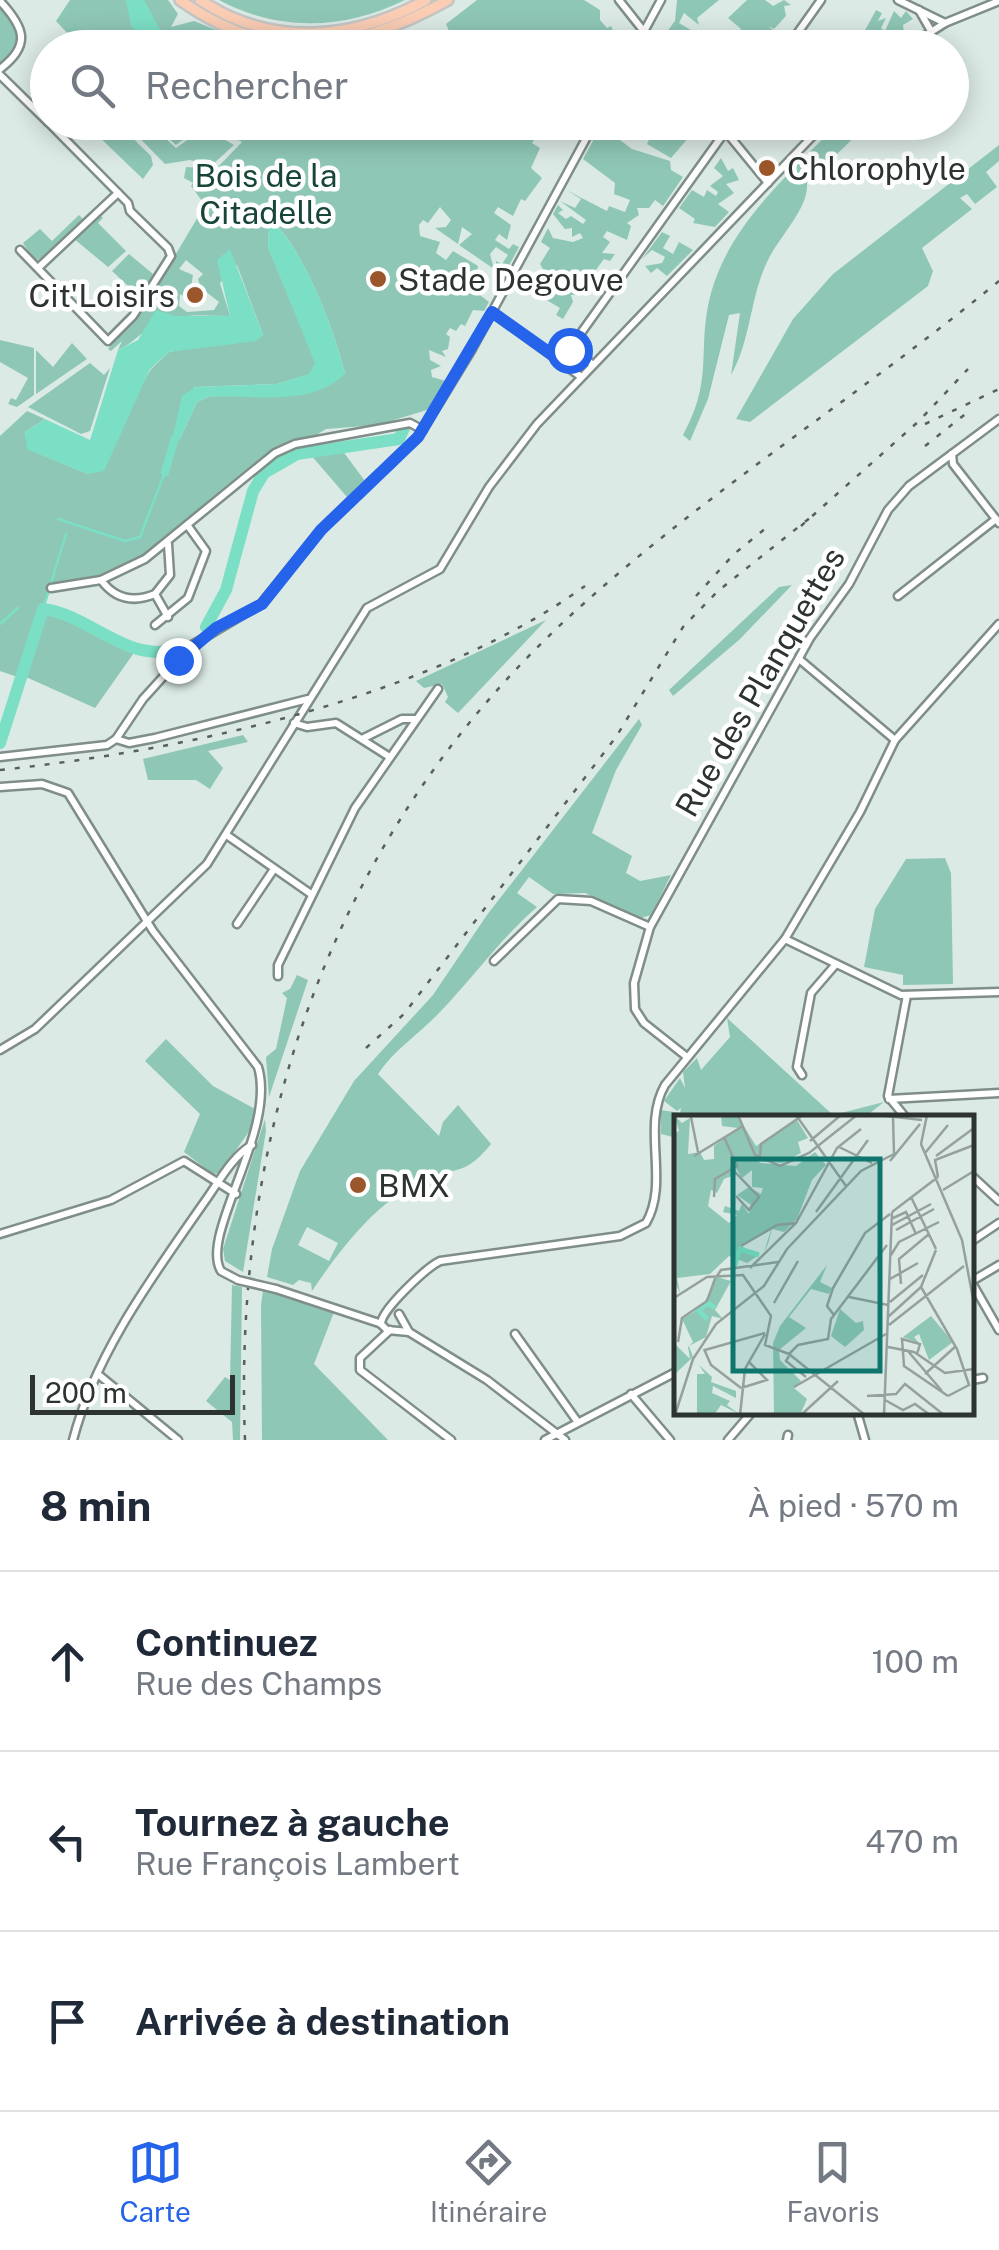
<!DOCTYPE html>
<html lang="fr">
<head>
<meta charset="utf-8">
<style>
	:root { --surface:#fff; --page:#f6f6f7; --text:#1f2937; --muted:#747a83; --line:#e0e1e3; --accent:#2563eb }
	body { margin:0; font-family:"Public Sans",sans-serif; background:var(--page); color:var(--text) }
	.scale { position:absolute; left:30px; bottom:25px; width:205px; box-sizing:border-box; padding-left:10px; border:5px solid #2d3331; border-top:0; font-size:28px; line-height:35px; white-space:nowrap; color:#2d3331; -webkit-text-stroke:8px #fff; paint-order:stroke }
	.stop { position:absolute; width:30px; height:30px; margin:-22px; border:8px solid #2563eb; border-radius:50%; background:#fff }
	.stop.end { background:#2563eb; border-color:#fff; box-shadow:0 2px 10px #0008 }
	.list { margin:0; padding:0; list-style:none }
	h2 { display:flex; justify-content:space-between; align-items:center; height:130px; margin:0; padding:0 40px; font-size:42px }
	h2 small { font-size:32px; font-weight:400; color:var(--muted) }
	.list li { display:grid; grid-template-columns:65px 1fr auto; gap:30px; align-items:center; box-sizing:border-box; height:180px; padding:0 40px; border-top:2px solid var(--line) }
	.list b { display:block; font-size:38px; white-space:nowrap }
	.list p { margin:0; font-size:32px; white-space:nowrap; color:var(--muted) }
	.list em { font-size:32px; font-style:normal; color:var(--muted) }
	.icon { flex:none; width:55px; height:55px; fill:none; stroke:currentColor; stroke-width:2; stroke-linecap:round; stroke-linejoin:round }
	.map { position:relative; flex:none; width:999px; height:1440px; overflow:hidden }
	.search { position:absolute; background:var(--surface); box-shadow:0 5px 25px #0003; left:30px; right:30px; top:30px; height:110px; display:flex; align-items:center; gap:25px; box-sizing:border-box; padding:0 35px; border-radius:55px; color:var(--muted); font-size:38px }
	.sheet { height:670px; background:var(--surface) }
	nav { display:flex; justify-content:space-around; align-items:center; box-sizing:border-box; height:140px; border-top:2px solid var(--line); background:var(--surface); font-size:28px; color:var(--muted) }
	nav a { display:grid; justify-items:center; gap:5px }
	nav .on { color:var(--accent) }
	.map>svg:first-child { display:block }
	.green { fill:#8fc7b7; fill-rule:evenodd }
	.water { fill:#7bdfc5 }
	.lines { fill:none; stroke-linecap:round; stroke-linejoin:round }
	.stream { stroke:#7bdfc5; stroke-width:2.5 }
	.canal { stroke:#7bdfc5; stroke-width:8 }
	.river { stroke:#7bdfc5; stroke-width:12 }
	.minor-casing { stroke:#808e89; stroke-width:11 }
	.major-casing { stroke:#c4c6c5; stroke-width:14 }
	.minor { stroke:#fff; stroke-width:6 }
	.major { stroke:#facdb4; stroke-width:9 }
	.rail { stroke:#58605e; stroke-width:2.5; stroke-dasharray:5 10; stroke-linecap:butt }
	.minor-bridge-casing { stroke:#808e89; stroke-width:11; stroke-linecap:butt }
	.minor-bridge { stroke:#fff; stroke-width:6 }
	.route { stroke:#2563eb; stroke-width:12 }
	.poi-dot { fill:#9c562c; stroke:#fff; stroke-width:4 }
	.labels { text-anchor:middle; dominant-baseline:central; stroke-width:9; stroke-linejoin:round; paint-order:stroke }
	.poi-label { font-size:32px; fill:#2d3331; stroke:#fff; text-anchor:start }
	.park-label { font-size:32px; fill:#18453a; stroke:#fff }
	.street-label { font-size:32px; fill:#2d3331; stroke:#fff }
	.inset-river { fill:none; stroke:#7bdfc5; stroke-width:5 }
	.inset-road { fill:none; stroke:#95a19d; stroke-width:2.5 }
	.view { fill:#0f766e; fill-opacity:0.15; stroke:#0f766e; stroke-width:5 }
	.inset-edge { fill:none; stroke:#2d3331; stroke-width:5 }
</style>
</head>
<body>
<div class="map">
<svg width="999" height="1440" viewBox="0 0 999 1440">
	<rect width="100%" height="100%" fill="#dbeae5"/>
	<g class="green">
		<polygon points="70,0 168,0 178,14 171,27 194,21 258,47 80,47 56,21"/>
		<path d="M 219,0 L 405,0 C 345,30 278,32 219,0 Z"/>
		<polygon points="477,0 584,0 600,10 600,20 607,28 611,26 616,37 631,40 627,48 424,47 449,31 446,24"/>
		<polygon points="677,0 719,0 697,18 699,25 684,13 679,23 691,30 697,47 684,47 666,33 675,21"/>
		<polygon points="747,0 765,0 773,6 784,0 791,5 784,6 786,16 774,29 768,26 774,31 766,45 757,40 757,47 734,47 721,39 729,33 735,37 741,29 728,18"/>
		<path d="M 0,5 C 21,27 26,44 0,65 Z"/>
		<polygon points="876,10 882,13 878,21 886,18 881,28 885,31 894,11 901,18 906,11 913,19 903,25 904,33 892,32 879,47 844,47 858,31 863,34"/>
		<path d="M 540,122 L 555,131 L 551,138 L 539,132 L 532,143 L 540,148 L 531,168 L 542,178 L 525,201 L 521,199 L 513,216 L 498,207 L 494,213 L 511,225 L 507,240 L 499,234 L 495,240 L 509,249 L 513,244 L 519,247 L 506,271 L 496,269 L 496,261 L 502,264 L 508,255 L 496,247 L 490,254 L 494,269 L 459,245 L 472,234 L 462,227 L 458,244 L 435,228 L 446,227 L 451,220 L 440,207 L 428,223 L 423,220 L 419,225 L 420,236 L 440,242 L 436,253 L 446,260 L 453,251 L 478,266 L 476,286 L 464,283 L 489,302 L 484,311 L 473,310 L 465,326 L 461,324 L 456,331 L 450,328 L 446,334 L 450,337 L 448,349 L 442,351 L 446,357 L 429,350 L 430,360 L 441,366 L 431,370 L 432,377 L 446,381 L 430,409 L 378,425 L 326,429 L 305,442 L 306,449 L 397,436 L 401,426 L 408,425 L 403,443 L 342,450 L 365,481 L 347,497 L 310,454 C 238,475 249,515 232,577 C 227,595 216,610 209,628 L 205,627 L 230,577 L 237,532 L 257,480 L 251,472 L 275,452 L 272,449 L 184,522 L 188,526 C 146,562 106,580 51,588 L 45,605 L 82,616 L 138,648 L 172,651 L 157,655 L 136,650 L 95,708 L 26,677 L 0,757 L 23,679 L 0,671 L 0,436 L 27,411 L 45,419 L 25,432 L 28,449 L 88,474 L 151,369 L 169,352 L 263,335 L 237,265 L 220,283 L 230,316 C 202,316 175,312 151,327 C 138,335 132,344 118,350 L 122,341 L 111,351 L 108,349 L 142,311 L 205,205 L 191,186 L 193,183 L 184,178 L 186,167 L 216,169 L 242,142 L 205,123 L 176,145 L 152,123 ZM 278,227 C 306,257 336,334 345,374 L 208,397 L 197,402 L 180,439 L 194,387 L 277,384 L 310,374 L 316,362 L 268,247 L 269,228 ZM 186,260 L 203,274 L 198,279 L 201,288 L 219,302 L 214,310 L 187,312 L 179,306 L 180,294 L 189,299 L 193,275 L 179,269 Z"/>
		<polygon points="101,123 117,123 151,156 153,165 143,179 93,131"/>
		<polygon points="125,123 148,123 176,148 204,128 234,145 212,165 190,160 165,164"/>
		<polygon points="657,123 692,123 696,129 671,158 647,144"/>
		<path d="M 838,123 L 869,123 L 807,183 C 809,208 779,237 768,260 C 750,296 751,341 731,375 L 740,313 L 729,315 L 708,399 L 690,441 L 683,435 C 715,377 696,349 711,293 C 731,222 789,175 838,123 Z"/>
		<polygon points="601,126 632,149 670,161 671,170 683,177 663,206 655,200 649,208 637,208 639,215 627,223 631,226 627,240 607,231 603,237 610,242 602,253 615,254 610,261 604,259 586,283 578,279 577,290 583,294 571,295 573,302 563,319 556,315 560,308 516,282 535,292 535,275 549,279 540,264 550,248 541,242 548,228 553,238 573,242 583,238 580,233 572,237 572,228 565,229 553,214 558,205 563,210 558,213 566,219 571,216 583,224 586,220 560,201 575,208 581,199 566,190 607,211 609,206 625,212 630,200 614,194 615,183 583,159"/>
		<polygon points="999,145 999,161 986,172 997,187 975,204 967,194 960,198 972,209 922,248 933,271 928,286 750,422 736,419 793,319 833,274"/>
		<polygon points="721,158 728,171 733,168 739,180 726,184 734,193 718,204 729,212 715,227 693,223 695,219 679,208 692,190 704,197 707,190 716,196 718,192 710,186 723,176 714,168"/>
		<polygon points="99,214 103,218 98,223 126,251 108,267 73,238"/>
		<polygon points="79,215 83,219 42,259 34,260 23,243 40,229 52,241"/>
		<polygon points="662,232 670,236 663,248 673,254 679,242 693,250 667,276 657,268 651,273 645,266 662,263 665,257 652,250 642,259"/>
		<polygon points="129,254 153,274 141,298 112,271"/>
		<polygon points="0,340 34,348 34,395 17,407 8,404 11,398 16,400 28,378 0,362"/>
		<polygon points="72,343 87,359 36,394 36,350 53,367"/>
		<polygon points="90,363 104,375 110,368 90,431 81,434 28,407"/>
		<polygon points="792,585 739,640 673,696 669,690 779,587"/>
		<polygon points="546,620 458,713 445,702 448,697 442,684 424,688 416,681"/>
		<path d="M 639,719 L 642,725 L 616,770 L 592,833 L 632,856 L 626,873 L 640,881 L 671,875 L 651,915 L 641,918 L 585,893 L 553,894 L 529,877 L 517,893 L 537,907 C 500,939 473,978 440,1012 C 419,1034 395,1049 378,1074 L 439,1136 L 443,1122 L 458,1105 L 491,1144 C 462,1180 454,1164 417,1183 C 373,1206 339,1251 312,1291 L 311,1283 L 299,1280 L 293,1285 L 267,1277 L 272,1249 L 300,1171 L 354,1081 L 433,995 L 487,915 ZM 307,1227 L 338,1243 L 329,1261 L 298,1245 Z"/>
		<polygon points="243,735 248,742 208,751 223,768 210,789 196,780 148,780 143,759"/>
		<polygon points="945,858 951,873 953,984 903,985 903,975 864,967 875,909 906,859"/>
		<polygon points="297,975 308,980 269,1097 266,1057 276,1049 287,998 282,993 290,989"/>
		<polygon points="727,1018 833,1115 884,1102 865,1117 676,1118 676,1145 673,1137 661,1134 661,1110 680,1113 681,1108 677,1111 664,1101 680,1078 685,1088 683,1072 697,1058 701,1070 730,1037"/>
		<polygon points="166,1039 213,1086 255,1109 250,1130 220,1173 213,1174 184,1152 200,1114 145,1061"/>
		<polygon points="265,1119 266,1131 243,1272 225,1261 223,1249"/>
		<polygon points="232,1285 242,1287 240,1440 233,1440 232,1422 206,1401 225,1377 230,1380"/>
		<polygon points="276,1289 336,1307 314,1364 388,1440 262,1440 261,1305 263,1291"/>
	</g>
	<g class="water">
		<polygon points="126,0 144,0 162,33 151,44 131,26"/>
		<path d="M 278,227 C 307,259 335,331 345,374 C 309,408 255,394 208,397 L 197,402 L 180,439 L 171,445 L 182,396 L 195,387 L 277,384 L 309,374 L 315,363 L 268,247 L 269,228 Z"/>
		<polygon points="230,249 263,335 256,341 169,352 150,369 104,471 88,474 27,449 25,432 45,419 90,440 118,350 138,340 156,310 175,316 230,316 217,260"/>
	</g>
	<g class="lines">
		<g class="stream">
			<polyline points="155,37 169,48"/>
			<polyline points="58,519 125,541 140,537 165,472"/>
			<polyline points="43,609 66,534"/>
			<polyline points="0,624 18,608"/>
		</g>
		<polyline class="canal" points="165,472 175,438"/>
		<g class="river">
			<polyline points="206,627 226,590 253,491 264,473 297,454 399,439 405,426"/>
			<path d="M 0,743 L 43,609 C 87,614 127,662 172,650"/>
		</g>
		<defs>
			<g id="minor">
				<polyline points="619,0 657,48"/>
				<polyline points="898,0 945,23"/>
				<path d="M 0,1 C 24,27 32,45 0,69"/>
				<polyline points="919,10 931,31"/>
				<polyline points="635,48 661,0"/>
				<polyline points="787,48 821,0"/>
				<polyline points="906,48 945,23 999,1"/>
				<polyline points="0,75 48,122"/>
				<polyline points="718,122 768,183"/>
				<polyline points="20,250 108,341 133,316 171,256 168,248 130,211 128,203 48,122"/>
				<polyline points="38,268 118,193"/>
				<polyline points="492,312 580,376"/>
				<polyline points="571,347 592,364"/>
				<polyline points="561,361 732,122"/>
				<polyline points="952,454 953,464 999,523"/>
				<path d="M 101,580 C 115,599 133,603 155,594 L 170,575 L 168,544"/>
				<polyline points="51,588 101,580 145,559 275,453 295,444 410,423 423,430"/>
				<polyline points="155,594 168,617"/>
				<polyline points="898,596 996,519"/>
				<polyline points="155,625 188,598 206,551 188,526"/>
				<polyline points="799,659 895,740"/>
				<polyline points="294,723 307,727 336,723 388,756"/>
				<polyline points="116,739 143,699 192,645 261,604 321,530 418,437 472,349 595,122"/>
				<polyline points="362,739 402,719 415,719"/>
				<polyline points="0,757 107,745 116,739 129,743 155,738 308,699"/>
				<path d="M 0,787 L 42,784 L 68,793 L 153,931 L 258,1067 C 277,1131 199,1235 221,1271 L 238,1280"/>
				<polyline points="228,836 311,894"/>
				<polyline points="237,924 274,869"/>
				<polyline points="785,939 901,995 999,992"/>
				<polyline points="494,961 558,899 591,901 650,927"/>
				<polyline points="278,976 278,965 355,808 438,689"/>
				<polyline points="0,1050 35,1029 207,864 367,608 440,569 489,487 537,424 826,122"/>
				<polyline points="687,1057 644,1023 635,1009 634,983 650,927 810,638 849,584 888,510 909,486 999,419"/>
				<polyline points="802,1075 797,1067 811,993 836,964"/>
				<polyline points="889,1099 999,1093"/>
				<polyline points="906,1118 888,1096 907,995"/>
				<polyline points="972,1176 999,1201"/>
				<polyline points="0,1234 111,1200 184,1161 236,1194"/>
				<polyline points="972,1241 999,1223"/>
				<polyline points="972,1281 999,1265"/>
				<polyline points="972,1283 999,1330"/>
				<polyline points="276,1289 379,1323"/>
				<polyline points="399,1314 409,1332 487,1380 565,1440"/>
				<path d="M 381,1324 C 381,1310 426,1268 440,1261 L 620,1236 L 646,1223 C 670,1182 641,1127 665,1085 L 785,939 L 860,812 L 895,740 L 999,624"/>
				<polyline points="381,1324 387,1330 409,1332"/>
				<polyline points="390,1330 360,1358 360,1370 451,1440"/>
				<polyline points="515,1334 577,1421"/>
				<polyline points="99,1375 178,1440"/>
				<polyline points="972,1380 983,1378"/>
				<polyline points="631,1394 670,1440"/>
				<polyline points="857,1412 865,1440"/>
				<path d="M 73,1440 C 95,1354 153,1276 203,1204 C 217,1185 232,1156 252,1145"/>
				<polyline points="545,1440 676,1372"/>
				<polyline points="728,1440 752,1412"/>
				<polyline points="787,1440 788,1435"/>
			</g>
			<g id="major">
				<path d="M 180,0 C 273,66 354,52 448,0"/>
				<path d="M 200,0 C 272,48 353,40 426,0"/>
			</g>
		</defs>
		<use href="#minor" class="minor-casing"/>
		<use href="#major" class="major-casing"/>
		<use href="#minor" class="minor"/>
		<use href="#major" class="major"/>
		<g class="rail">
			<polyline points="925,424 999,389"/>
			<polyline points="925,446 968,412"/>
			<polyline points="801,526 919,421 968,369"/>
			<polyline points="696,596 734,554 771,524"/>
			<path d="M 0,770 C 188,750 430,698 585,586"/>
			<polyline points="366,1048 404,1014 616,737 683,627 718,591 811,517"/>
			<path d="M 245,1440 C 232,1120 339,822 581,606 C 712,488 863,393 999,281"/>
		</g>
		<defs>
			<polyline id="minor-bridge" points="238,1280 276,1289"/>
		</defs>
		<use href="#minor-bridge" class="minor-bridge-casing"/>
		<use href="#minor-bridge" class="minor-bridge"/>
	</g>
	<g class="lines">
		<polyline class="route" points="178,660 216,628 262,604 321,530 418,437 492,312 561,361 569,350"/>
	</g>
	<g class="poi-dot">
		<circle cx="767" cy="168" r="10"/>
		<circle cx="378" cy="279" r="10"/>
		<circle cx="195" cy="295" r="10"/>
		<circle cx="358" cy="1185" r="10"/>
	</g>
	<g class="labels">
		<g class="poi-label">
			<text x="787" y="168">Chlorophyle</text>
			<text x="398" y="279">Stade Degouve</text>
			<text x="175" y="295" text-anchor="end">Cit'Loisirs</text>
			<text x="378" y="1185">BMX</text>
		</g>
		<g class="park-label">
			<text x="266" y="175">Bois de la<tspan x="266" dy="37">Citadelle</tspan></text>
		</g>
		<g class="street-label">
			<text transform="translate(760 682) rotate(-60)">Rue des Planquettes</text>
		</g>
	</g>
	<g transform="translate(674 1115)">
		<rect width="300" height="300" fill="#dbeae5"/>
		<path d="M 0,0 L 8,8 L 16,3 L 14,39 L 26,37 L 30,45 L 40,44 L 40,31 L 64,13 L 48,11 L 47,0 L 63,0 L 82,31 L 123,5 L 134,23 L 124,27 L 127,38 L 108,48 L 85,46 L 86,48 L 122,51 L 141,37 L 152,50 L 138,65 L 123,104 L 110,117 L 98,114 L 94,129 L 90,137 L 97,115 L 67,131 L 85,140 L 73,148 L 63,144 L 59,156 L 63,144 L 55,141 L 36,159 L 3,163 L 6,178 L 0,166 L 0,18 L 5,16 ZM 61,52 L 68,63 L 78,55 L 78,72 L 89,73 L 87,79 L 75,72 L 63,80 L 77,90 L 75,99 L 68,89 L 65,96 L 51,91 L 49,97 L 63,100 L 55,108 L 34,91 L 37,75 L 43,78 L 50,64 L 63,59 ZM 153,150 L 146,167 L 158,173 L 155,179 L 137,174 L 115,202 L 132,213 L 105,235 L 106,245 L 127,266 L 120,273 L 133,284 L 126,300 L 100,300 L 99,228 L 106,211 ZM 43,162 L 57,166 L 41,195 L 49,204 L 38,201 L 32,222 L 15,231 L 19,242 L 0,260 L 0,228 L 16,244 L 14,232 L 19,227 L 8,204 L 28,192 ZM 166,194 L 182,208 L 189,206 L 190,215 L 171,232 L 157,221 ZM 257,201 L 279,227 L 255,245 L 245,219 L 240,222 L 245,228 L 229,222 ZM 25,250 L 38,262 L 37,267 L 62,276 L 62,283 L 39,271 L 38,278 L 56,286 L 53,290 L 65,299 L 47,290 L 40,300 L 23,300 L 23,259 L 31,259 Z" fill="#8fc7b7" fill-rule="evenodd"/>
		<path class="inset-river" d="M 59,155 L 66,134 L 85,140M 33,204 L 24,195 L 34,188 L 41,193"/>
		<path class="inset-road" d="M 64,0 L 81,40 L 106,51 L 135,38 L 183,0M 122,0 L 172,71M 204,0 L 248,5M 253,0 L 247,29 L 288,125 L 300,189M 17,2 L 24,37M 219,2 L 220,39M 136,26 L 167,0M 165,32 L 198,48M 251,38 L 274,10M 20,41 L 69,11M 262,41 L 300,13M 86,42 L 87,29 L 129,0M 216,46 L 246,9M 59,55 L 85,82 L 75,95 L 62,81M 264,62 L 261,45 L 300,30M 269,75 L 300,56M 40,82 L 41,64 L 63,51 L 50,22M 237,82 L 262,134M 142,97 L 194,25M 218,97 L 264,62M 217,104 L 232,97 L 242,119M 218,110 L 257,89M 222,115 L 260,94M 67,131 L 103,110 L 122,108M 217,140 L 225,127 L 265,107M 76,153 L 122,108 L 163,33 L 187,14M 43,161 L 47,155 L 104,147M 216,164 L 244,148M 227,169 L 225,144 L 255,119M 247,172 L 283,234 L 295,270 L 274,281M 247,172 L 262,135M 175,182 L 214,190M 0,183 L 33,162 L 69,160 L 97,201 L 91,230 L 115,239M 216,187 L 249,160M 100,188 L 124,146M 160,200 L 153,191 L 159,173 L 191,118 L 216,99M 214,202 L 247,172M 215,210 L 290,151M 4,227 L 8,203 L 33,186 L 42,161M 214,232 L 240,237 L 271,258 L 300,254M 30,234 L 37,250 L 67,273M 31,235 L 91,218M 233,235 L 268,276M 115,239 L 124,230 L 154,224 L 157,204 L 213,130M 115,239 L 191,300M 243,239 L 246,229 L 228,224 L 230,251 L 274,281M 115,241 L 112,246 L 132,262M 251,259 L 282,231M 120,272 L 212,219M 67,273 L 93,265 L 74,246M 193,281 L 222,279 L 231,269 L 270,300M 211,285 L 229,295 L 241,289 L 256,300M 1,300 L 19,244 L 42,209 L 90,171 L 113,134 L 187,56 L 220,39M 66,300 L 71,254 L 91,219M 127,300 L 164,266M 210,300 L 218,97"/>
		<path class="view" d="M 59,44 L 206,44 L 206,256 L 59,256 Z"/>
		<rect width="300" height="300" class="inset-edge"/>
	</g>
</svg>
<div class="scale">200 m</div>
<div class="stop" style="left:569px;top:350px"></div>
<div class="stop end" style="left:178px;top:660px"></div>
<div class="search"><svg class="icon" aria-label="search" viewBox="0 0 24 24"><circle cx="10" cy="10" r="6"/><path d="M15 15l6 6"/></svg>Rechercher</div>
</div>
<section class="sheet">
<h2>8 min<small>À pied · 570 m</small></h2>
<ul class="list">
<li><svg class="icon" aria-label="ahead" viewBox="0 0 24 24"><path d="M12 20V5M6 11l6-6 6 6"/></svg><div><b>Continuez</b><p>Rue des Champs</p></div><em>100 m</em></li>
<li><svg class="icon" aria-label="left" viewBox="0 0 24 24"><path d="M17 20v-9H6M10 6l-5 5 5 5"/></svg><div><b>Tournez à gauche</b><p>Rue François Lambert</p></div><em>470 m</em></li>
<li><svg class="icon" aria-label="arrive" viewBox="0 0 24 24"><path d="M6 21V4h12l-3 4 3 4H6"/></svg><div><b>Arrivée à destination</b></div></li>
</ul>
</section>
<nav>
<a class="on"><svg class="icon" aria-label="map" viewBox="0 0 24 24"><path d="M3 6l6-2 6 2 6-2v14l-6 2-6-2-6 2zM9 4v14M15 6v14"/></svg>Carte</a>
<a><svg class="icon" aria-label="directions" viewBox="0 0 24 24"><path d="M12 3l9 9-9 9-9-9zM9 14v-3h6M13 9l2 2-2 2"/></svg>Itinéraire</a>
<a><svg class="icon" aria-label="saved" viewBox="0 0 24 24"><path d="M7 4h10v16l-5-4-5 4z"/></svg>Favoris</a>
</nav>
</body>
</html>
